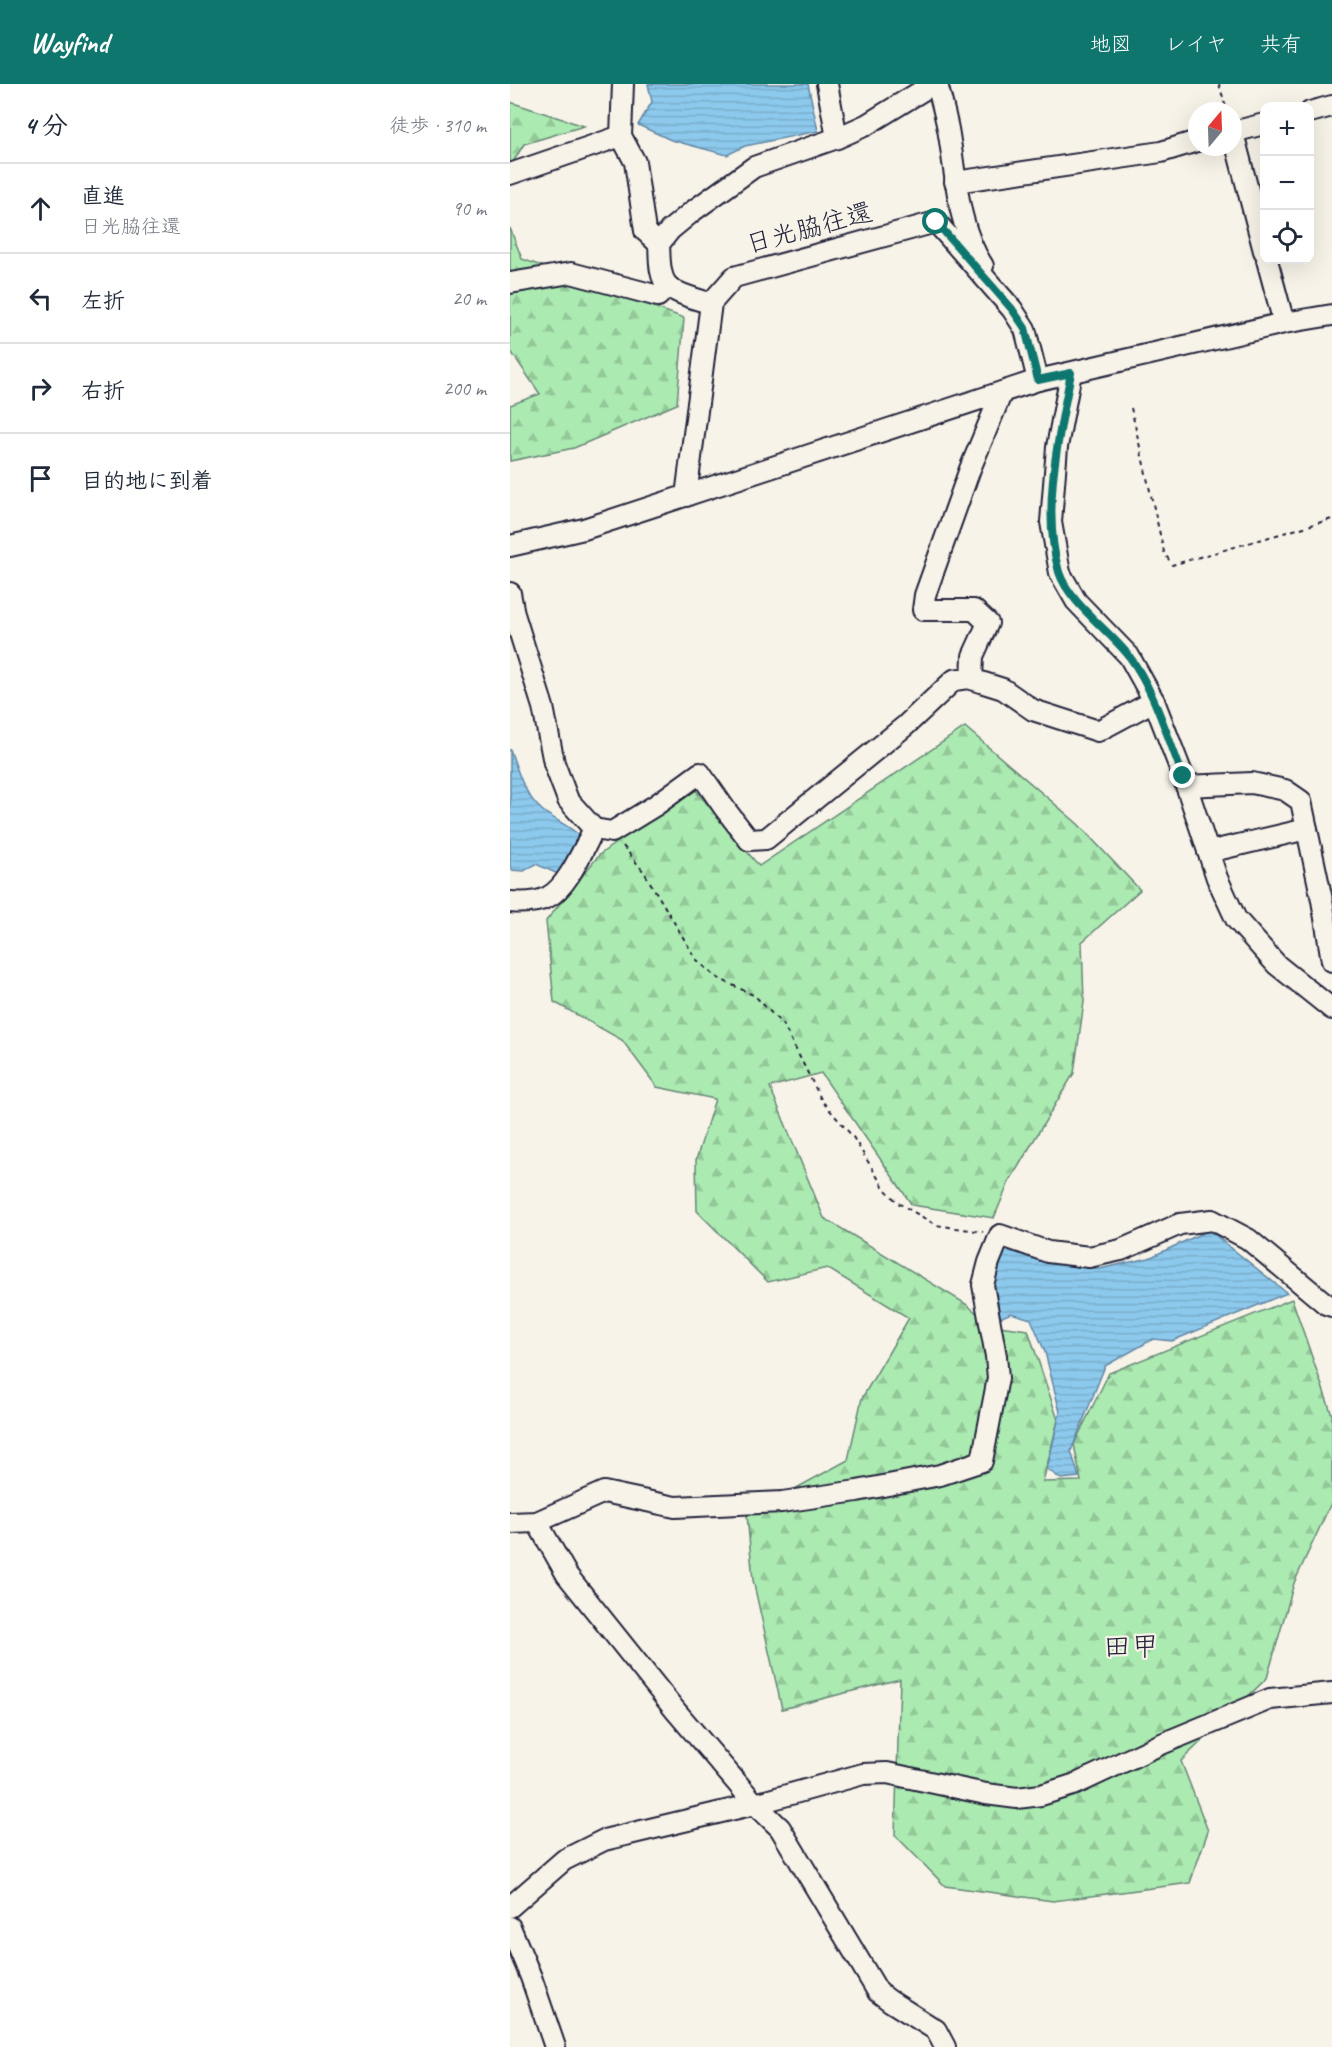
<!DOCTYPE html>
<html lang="ja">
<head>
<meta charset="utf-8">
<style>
	:root { --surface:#fff; --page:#f2f2f3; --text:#1f2937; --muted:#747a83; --line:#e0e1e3; --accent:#0f766e }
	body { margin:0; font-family:Caveat,"Klee One",sans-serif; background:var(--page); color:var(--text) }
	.controls { position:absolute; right:18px; top:18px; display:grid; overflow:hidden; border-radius:12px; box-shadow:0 6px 24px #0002 }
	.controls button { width:54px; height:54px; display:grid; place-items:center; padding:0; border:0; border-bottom:2px solid var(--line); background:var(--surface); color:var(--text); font:30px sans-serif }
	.compass { position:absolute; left:678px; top:18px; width:54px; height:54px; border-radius:50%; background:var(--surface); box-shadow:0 6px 24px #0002; rotate:19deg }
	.stop { position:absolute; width:18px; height:18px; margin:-14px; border:4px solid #0f766e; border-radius:50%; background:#fff }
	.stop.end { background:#0f766e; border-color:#fff; box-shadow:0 2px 6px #0008 }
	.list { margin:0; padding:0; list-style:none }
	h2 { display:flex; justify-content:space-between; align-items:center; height:78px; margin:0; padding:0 24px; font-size:26px }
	h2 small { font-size:20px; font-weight:400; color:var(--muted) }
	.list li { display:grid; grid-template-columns:39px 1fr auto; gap:18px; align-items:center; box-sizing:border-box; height:90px; padding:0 24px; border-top:2px solid var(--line) }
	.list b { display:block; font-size:22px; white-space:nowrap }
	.list p { margin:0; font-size:20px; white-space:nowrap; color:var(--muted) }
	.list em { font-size:20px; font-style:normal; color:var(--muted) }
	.icon { flex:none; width:33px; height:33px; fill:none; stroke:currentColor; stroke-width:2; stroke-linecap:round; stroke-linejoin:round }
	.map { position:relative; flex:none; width:822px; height:1963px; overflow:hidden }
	header { display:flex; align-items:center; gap:36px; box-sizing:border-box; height:84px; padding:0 30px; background:var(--accent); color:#fff }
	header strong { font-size:28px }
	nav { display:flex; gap:33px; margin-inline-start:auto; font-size:21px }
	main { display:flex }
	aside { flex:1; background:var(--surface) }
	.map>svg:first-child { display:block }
	.forest { fill:url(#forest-firs); stroke:#668676; stroke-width:1.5 }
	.water { fill:url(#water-rules); stroke:#6286a5; stroke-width:1.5 }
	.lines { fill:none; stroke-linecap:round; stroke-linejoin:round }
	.minor-casing { stroke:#22223b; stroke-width:24 }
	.path { stroke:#22223b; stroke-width:2; stroke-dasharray:4.5 4.5; stroke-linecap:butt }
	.minor { stroke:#f7f3e8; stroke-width:20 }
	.route { stroke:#0f766e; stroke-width:8 }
	.labels { text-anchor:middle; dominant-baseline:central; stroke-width:4.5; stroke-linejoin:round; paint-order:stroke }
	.street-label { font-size:26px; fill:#22223b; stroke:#f7f3e8 }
	.quarter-label { font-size:28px; fill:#22223b; stroke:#f7f3e8 }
</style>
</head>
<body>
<header>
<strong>Wayfind</strong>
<nav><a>地図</a><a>レイヤ</a><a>共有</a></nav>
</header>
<main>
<aside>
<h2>4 分<small>徒歩 · 310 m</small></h2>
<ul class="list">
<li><svg class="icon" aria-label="ahead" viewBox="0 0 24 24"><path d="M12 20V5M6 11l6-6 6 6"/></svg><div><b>直進</b><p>日光脇往還</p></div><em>90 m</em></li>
<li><svg class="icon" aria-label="left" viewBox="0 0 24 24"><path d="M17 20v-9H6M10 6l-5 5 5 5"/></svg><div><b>左折</b></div><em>20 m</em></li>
<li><svg class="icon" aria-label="right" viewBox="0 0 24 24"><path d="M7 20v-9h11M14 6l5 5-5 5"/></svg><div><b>右折</b></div><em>200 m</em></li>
<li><svg class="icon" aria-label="arrive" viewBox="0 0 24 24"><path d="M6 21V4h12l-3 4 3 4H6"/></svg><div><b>目的地に到着</b></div></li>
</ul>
</aside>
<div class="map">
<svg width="822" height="1963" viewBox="0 0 822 1963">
	<defs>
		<pattern id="forest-firs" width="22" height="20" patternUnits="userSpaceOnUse" patternTransform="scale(1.5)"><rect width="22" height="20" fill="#abeab1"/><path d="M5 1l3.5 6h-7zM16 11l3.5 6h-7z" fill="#93c899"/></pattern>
		<pattern id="water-rules" width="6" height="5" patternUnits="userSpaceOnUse" patternTransform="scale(1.5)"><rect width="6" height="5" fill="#8cc9ec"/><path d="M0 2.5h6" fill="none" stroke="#78accb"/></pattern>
	</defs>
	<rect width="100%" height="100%" fill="#f7f3e8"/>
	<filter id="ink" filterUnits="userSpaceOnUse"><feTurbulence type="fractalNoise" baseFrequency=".0167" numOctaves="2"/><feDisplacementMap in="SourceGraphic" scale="12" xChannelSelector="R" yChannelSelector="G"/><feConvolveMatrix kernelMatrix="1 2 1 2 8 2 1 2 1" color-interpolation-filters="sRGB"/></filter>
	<g filter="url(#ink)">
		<g class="forest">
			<polygon points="0,18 74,42 14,60 0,83"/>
			<polygon points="0,144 12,175 174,234 167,320 64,364 0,377 0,321 30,310 0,266"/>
			<polygon points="455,643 568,740 630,806 572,858 574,918 564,989 499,1098 484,1134 402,1121 311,989 260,1003 314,1134 456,1220 481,1241 518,1246 548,1336 533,1398 571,1397 564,1360 599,1289 782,1215 822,1331 822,1417 784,1499 757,1594 671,1677 698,1747 680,1799 543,1817 435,1802 385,1751 390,1595 272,1625 243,1496 237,1431 338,1376 352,1314 399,1234 317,1184 258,1198 187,1127 186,1076 205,1015 147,1003 112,956 44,918 36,837 89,771 183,703 249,782"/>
		</g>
		<g class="water">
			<polygon points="138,0 298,0 308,47 235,62 217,71 161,56 128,41 142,18"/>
			<path d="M 0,665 C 8,688 14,711 33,727 C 45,736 58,741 69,751 L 48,790 L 26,780 L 14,787 L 0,786 Z"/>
			<polygon points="699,1146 777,1209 662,1257 643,1255 595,1282 561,1367 569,1393 551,1395 537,1385 550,1328 535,1268 521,1235 501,1229 490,1234 482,1200 493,1166 589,1185 639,1174"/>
		</g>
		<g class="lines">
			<defs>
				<g id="minor">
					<polyline points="113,0 111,52 125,78 135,147 149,160"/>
					<polyline points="317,0 327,54"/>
					<path d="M 427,0 C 431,15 435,30 438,45 C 446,89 447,143 473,182"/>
					<polyline points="800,28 822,22"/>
					<polyline points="723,48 754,40"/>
					<polyline points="723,49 754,167"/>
					<polyline points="0,90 111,52"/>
					<polyline points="445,98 651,68 687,57"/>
					<polyline points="757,176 774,239"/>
					<polyline points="0,199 61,189 148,212 158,202"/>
					<path d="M 201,219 C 191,217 165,209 158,202 C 148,192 150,172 149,160 L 160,146 L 183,127 L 244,83 L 327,54 L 356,41 L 423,0"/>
					<polyline points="561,289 547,363 541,438 550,489 566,517 619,572 644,617 673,692 707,794 726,835 767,881 822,925"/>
					<polyline points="176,412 201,219 224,193 426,138 502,225 515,245 528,296"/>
					<polyline points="0,462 74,445 528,296 774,239 822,231"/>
					<polyline points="0,509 4,530 33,623 44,679 58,716 84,745 102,748 146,721 190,689 215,725 239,756 256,755 395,642 444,596 458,594 493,605 523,626 588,647 644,617"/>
					<polyline points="462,595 463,572 478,539 464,526 413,526 415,511 460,385 492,308"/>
					<polyline points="676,702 742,699 775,706 791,717 812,816 822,877"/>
					<polyline points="698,768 797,745"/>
					<path d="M 0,818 C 12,819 27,819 38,813 C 58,803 73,765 84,745"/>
					<polyline points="27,1438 57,1491 165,1626 245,1720 270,1744 368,1908 380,1917 426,1946 435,1963"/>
					<polyline points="0,1439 27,1438 94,1408 165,1423 272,1418 347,1407 430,1391 472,1377 488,1294 486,1272 473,1201 479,1178 490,1151 538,1168 579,1173 611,1166 670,1140 702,1136 738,1155 816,1220 822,1222"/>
					<polyline points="0,1823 54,1776 94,1756 245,1720 353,1690 377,1689 476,1710 507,1714 531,1711 566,1700 649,1661 760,1615 822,1609"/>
					<polyline points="0,1843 21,1893 45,1963"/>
				</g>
			</defs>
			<use href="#minor" class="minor-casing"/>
			<g class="path">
				<polyline points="709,0 717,27"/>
				<polyline points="621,324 654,468 662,481 822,435"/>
				<polyline points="113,762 134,788 186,875 206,893 245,912 274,942 312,1017 343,1053 374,1104 388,1119 426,1141 473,1148"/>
			</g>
			<use href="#minor" class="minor"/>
		</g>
	</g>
	<g class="lines" filter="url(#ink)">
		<path class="route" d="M 426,138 L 502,225 L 515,244 L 528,296 L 561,289 C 549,351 531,425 549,488 C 559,519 599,546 619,572 C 643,603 658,655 673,692"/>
	</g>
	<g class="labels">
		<g class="street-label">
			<text transform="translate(299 144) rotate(-15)">日光脇往還</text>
		</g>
		<g class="quarter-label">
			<text x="621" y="1562">田甲</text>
		</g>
	</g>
</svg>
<div class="controls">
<button>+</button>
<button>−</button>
<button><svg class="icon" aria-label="locate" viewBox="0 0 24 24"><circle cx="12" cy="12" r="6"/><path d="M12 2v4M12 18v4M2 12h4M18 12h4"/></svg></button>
</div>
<svg class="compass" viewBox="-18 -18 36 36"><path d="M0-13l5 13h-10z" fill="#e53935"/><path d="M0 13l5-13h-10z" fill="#747a83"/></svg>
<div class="stop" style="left:426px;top:138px"></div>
<div class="stop end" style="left:673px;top:692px"></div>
</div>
</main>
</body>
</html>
